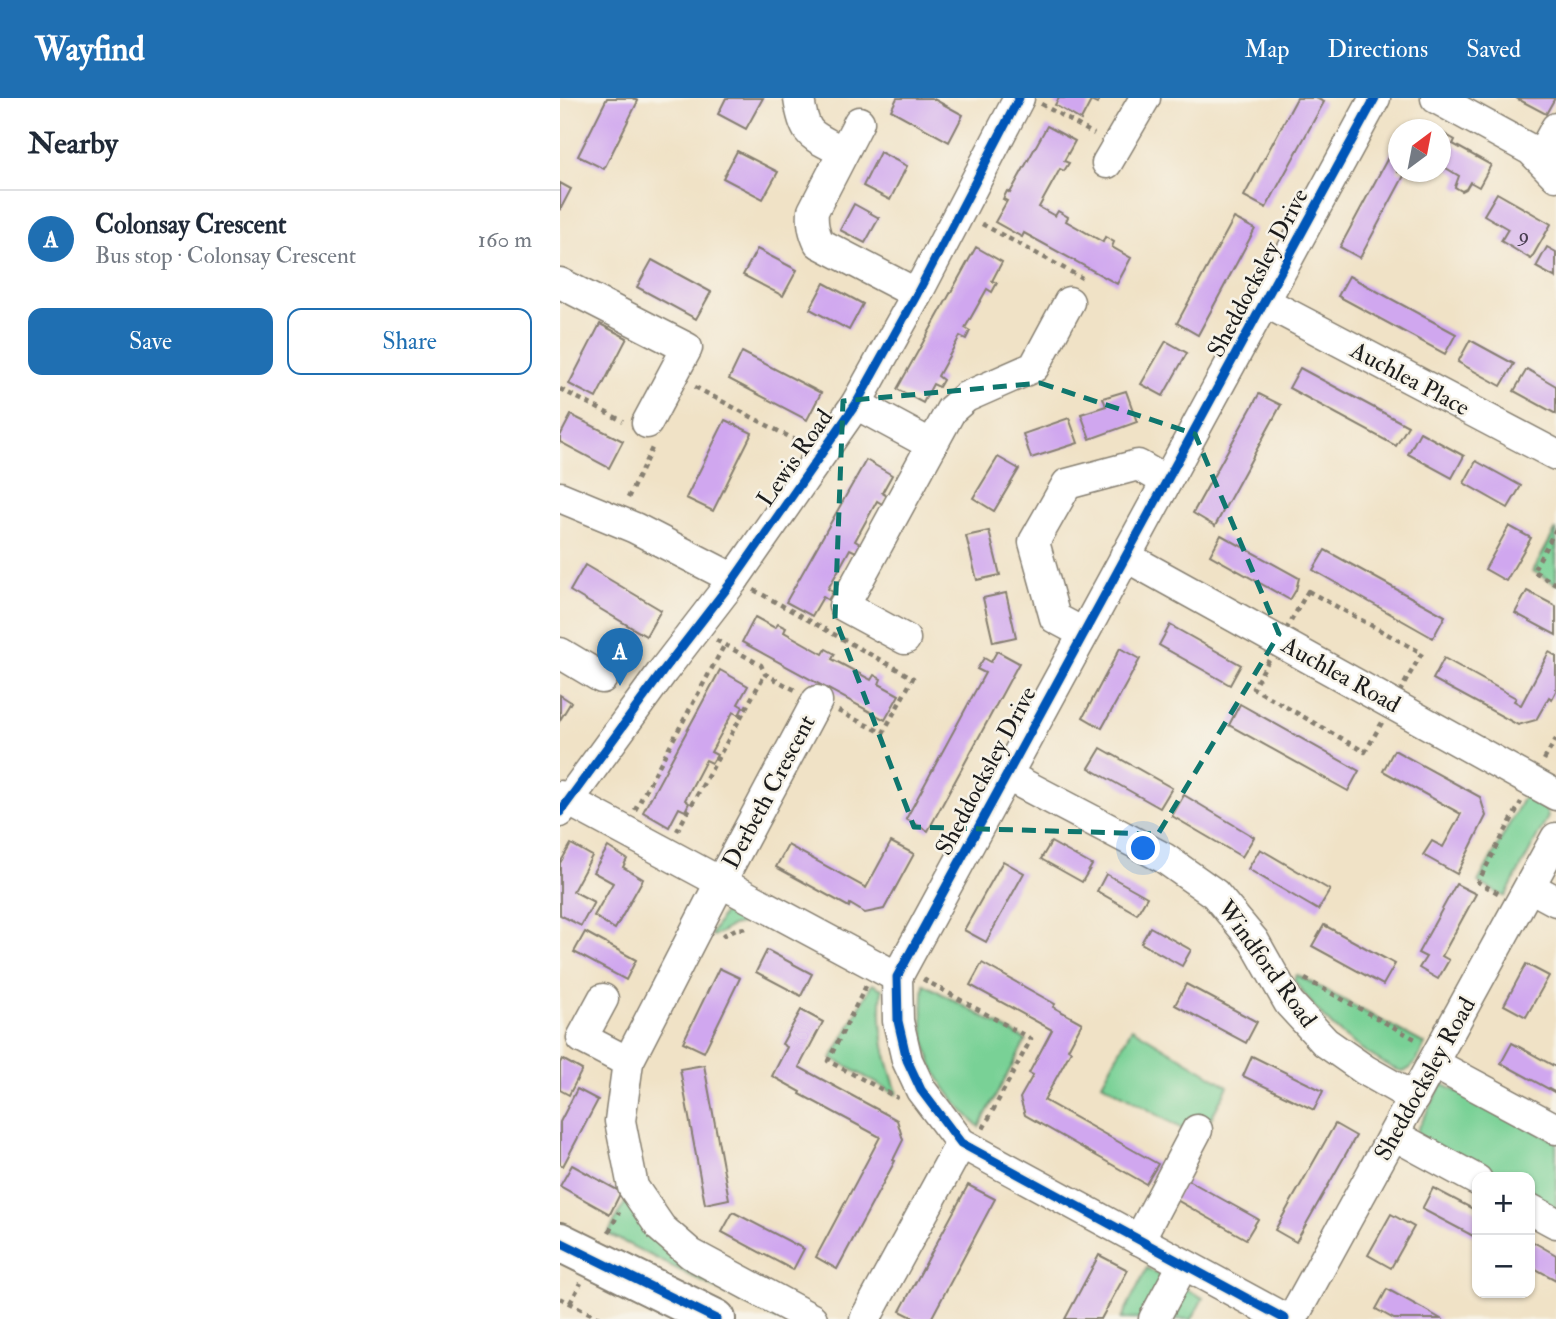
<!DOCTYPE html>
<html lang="en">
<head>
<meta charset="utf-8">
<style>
	:root { --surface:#fff; --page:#f2f2f3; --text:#1f2937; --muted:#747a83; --line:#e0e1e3; --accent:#1f6fb2 }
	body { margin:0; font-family:"IM FELL Double Pica",serif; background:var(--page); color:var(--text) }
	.controls { position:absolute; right:21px; bottom:21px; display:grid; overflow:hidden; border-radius:14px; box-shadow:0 2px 5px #0004 }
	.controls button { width:63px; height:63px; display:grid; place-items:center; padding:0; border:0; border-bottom:2px solid var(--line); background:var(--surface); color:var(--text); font:35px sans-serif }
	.compass { position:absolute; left:828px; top:21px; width:63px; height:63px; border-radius:50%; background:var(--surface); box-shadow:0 2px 5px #0004; rotate:32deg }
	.you { position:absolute; left:584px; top:751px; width:24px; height:24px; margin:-18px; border:5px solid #fff; border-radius:50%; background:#1a73e8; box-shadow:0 0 0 10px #1a73e833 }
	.badge { display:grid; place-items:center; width:46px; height:46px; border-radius:50%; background:var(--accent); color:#fff; font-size:23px; font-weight:700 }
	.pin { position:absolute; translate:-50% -58px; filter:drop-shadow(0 2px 4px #0008) }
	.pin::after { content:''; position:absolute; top:37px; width:24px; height:21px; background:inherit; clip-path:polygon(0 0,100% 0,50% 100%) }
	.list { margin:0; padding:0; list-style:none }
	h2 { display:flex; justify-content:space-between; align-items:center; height:91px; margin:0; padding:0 28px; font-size:30px }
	h2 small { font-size:23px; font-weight:400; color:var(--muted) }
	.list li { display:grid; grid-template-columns:46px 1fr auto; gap:21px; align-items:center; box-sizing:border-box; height:98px; padding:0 28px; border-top:2px solid var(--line) }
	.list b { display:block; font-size:26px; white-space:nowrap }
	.list p { margin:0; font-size:23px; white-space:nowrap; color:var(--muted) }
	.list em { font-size:23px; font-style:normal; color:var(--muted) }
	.actions { display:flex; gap:14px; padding:21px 28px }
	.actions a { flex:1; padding:16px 0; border:2px solid var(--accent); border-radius:14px; text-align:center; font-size:24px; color:var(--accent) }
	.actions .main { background:var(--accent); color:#fff }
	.map { position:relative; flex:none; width:996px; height:1221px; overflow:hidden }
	header { display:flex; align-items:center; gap:42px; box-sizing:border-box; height:98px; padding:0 35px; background:var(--accent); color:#fff }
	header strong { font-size:33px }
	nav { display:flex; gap:38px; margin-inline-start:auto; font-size:24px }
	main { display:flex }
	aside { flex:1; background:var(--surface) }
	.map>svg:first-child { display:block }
	.green { fill:#79d196; stroke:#4a7659; stroke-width:2 }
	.building { fill:#d0a7ef }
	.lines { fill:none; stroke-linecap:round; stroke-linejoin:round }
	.minor-casing { stroke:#867f71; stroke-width:33 }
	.major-casing { stroke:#867f71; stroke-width:42 }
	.path { stroke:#867f71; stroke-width:4.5; stroke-dasharray:5 5; stroke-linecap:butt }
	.minor { stroke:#fff; stroke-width:30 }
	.major { stroke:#fff; stroke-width:38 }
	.cycleway-casing { stroke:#f7f3e8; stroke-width:13 }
	.cycleway { stroke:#0057b8; stroke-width:9 }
	.marked { fill:none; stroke:#0f766e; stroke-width:5; stroke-dasharray:14 9; stroke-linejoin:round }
	.labels { text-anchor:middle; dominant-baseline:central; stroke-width:5; stroke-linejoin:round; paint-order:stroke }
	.number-label { font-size:21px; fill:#493f51 }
	.street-label { font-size:24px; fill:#1c1c1c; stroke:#f7f3e8 }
</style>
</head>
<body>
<header>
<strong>Wayfind</strong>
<nav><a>Map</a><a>Directions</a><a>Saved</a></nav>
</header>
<main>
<aside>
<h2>Nearby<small></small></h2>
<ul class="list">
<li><span class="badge">A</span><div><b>Colonsay Crescent</b><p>Bus stop · Colonsay Crescent</p></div><em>160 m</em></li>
</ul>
<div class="actions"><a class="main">Save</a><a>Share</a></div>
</aside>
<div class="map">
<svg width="996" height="1221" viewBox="0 0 996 1221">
	<rect width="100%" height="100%" fill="#f7f3e8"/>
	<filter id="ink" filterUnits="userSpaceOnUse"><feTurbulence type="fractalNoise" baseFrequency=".0143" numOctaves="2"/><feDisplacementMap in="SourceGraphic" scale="14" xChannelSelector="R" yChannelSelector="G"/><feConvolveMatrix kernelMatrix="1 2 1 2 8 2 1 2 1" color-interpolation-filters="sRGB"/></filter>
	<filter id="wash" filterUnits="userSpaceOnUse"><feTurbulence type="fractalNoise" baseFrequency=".00686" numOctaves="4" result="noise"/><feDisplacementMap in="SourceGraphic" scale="28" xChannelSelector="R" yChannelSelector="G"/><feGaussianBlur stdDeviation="1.57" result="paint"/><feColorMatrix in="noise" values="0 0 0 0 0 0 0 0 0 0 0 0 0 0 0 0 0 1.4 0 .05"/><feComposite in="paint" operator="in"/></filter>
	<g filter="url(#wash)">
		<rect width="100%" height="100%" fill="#f0e2c6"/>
		<g class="green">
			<polygon points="996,431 996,486 973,473"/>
			<polygon points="965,697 985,708 988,719 945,799 918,784"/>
			<polygon points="175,811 196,823 172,828 154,838 151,837 164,814"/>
			<path d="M 737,877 L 865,946 C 861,954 856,968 847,972 C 838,975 829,968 822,964 C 782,941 760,919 734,882 Z"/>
			<path d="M 312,886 L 322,891 C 318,931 324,956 337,994 L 336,996 L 272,960 Z"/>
			<path d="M 364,886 L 466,942 L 419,1029 C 373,985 357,950 364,886 Z"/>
			<polygon points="572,930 668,988 640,1041 542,985"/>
			<polygon points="882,986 996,1043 996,1112 970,1098 970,1079 936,1079 860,1039 857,1033"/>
			<polygon points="70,1095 239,1221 216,1221 48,1136"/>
			<polygon points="587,1170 606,1181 585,1221 561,1221"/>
			<polygon points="624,1190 643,1200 632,1221 607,1221"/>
		</g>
		<g id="blocks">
			<g class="building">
				<polygon points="47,0 73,0 78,3 44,71 18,58"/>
				<polygon points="166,0 203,0 186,31 158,16"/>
				<polygon points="337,0 372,0 403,17 389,44 331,12"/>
				<polygon points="499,0 540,0 537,6 531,3 521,22 495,7"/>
				<polygon points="737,0 756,0 764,4 706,110 684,98"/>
				<polygon points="956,0 995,0 986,16"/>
				<polygon points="487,28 515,43 504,63 509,65 504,73 500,71 479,109 495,118 498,113 508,119 506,123 543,144 545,139 554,144 552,149 571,160 557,186 464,135 462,139 435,124 447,103 443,101 447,93 450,95"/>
				<polygon points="881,34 895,42 893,46 931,67 919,89 910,84 906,91 902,93 895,89 899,78 881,67"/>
				<polygon points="838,41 838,74 846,74 800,160 780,149"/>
				<polygon points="177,53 218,74 203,101 163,80"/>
				<polygon points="320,54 347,68 330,102 303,88"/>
				<polygon points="0,85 11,91 0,112"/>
				<polygon points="937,95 991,126 971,161 941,143 948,131 924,117"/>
				<polygon points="294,106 319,120 305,145 280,132"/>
				<polygon points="674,120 695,131 638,237 617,225"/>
				<polygon points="416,149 442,164 432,183 437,185 432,194 427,191 405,230 410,233 406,241 400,238 378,278 383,282 379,289 373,286 363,305 337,291"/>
				<polygon points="987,149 996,154 996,180 976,169"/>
				<polygon points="197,151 237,172 223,198 183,177"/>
				<polygon points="92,162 151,194 136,221 77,189"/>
				<polygon points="789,178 896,236 885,256 778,198"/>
				<polygon points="264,185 303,206 289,232 250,211"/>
				<polygon points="40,226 67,240 36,300 9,286"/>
				<polygon points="910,242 954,266 941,288 898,264"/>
				<polygon points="606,243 627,255 603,298 581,286"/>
				<polygon points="182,254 261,295 247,322 169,281"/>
				<polygon points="740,270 848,328 836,348 729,290"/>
				<polygon points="967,271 996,288 996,316 954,293"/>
				<polygon points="566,293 577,324 530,341 521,316 546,308 543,300"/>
				<polygon points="699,296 721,307 655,428 633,415"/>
				<polygon points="11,317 63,343 49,370 0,344 0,338"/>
				<polygon points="509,320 518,345 471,360 463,336"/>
				<polygon points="165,322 192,335 153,413 126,400"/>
				<polygon points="860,334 904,358 892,380 848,356"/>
				<polygon points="438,359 459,371 434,413 413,400"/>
				<polygon points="306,362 332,377 322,395 327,398 322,406 317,403 295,443 300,446 296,454 290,451 268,491 273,494 268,502 263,499 252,518 226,504"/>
				<polygon points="916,363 961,388 948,410 904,385"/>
				<polygon points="949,428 971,440 946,483 925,471"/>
				<polygon points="429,433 440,477 417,482 406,438"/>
				<polygon points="661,437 739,480 736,492 730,502 650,457"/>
				<polygon points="765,452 885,518 873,540 753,472"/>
				<polygon points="25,467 101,512 86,538 10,493"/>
				<polygon points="967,493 996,508 996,537 955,515"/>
				<polygon points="446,495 456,539 433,544 423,500"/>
				<polygon points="195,519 215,530 218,526 226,530 224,534 263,556 266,551 275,556 272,561 311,582 314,577 321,581 319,586 339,597 325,622 182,544"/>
				<polygon points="610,527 681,567 670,587 599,547"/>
				<polygon points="560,550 580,561 542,630 523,619"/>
				<polygon points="437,553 459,565 368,733 346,721 425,575 417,571 424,560 431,564"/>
				<polygon points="989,554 996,558 996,593 992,601 989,599 976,622 958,627 873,581 884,560 956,600 954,603 961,607"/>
				<polygon points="160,572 188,588 178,606 183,609 179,617 173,614 151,654 157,657 152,665 146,662 125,702 129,705 125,713 119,710 109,729 83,714"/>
				<polygon points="0,597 11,604 0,622"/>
				<polygon points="680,606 799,673 788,693 669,627"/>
				<polygon points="541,650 612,690 600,710 529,670"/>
				<polygon points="834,652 920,699 926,718 897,776 863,757 872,743 883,749 901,716 823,673"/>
				<polygon points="624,697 694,739 682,759 612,718"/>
				<polygon points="331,744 354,756 324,811 305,815 290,806 289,809 216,769 228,747 306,790"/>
				<polygon points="491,744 532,767 522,784 481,761"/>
				<polygon points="11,746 32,758 13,793 34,804 21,828 0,817 0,765"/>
				<polygon points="48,749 67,761 63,769 83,781 55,831 34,818 53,785 33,774"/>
				<polygon points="700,751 770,792 758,812 688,771"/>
				<polygon points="443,763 464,775 426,844 404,832"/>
				<polygon points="546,776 587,799 577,816 537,793"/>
				<polygon points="896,786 916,796 882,858 889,862 878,881 859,870 866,859 858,855"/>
				<polygon points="764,827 835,866 823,887 752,848"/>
				<polygon points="590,829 631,852 622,868 581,845"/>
				<polygon points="25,834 76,862 66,882 14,854"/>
				<polygon points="207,852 252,876 241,898 196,874"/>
				<polygon points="422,865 495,906 493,909 522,925 508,951 511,953 484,1002 598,1066 586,1086 465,1017 460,1000 473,977 469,975 492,932 410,887"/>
				<polygon points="966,866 989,878 966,919 944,907"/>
				<polygon points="159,870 180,880 144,954 123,944"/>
				<polygon points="626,886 697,924 686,945 615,907"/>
				<polygon points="241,912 263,924 239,969 337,1022 343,1042 333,1062 335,1063 277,1171 256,1159 320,1039 240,996 241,994 212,978 227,949 222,946"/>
				<polygon points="952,945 996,969 996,995 941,965"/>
				<polygon points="692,958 763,993 754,1012 683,978"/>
				<polygon points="2,961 22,972 9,997 0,992 0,965"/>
				<polygon points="144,967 169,1101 145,1106 120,971"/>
				<polygon points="17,991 38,1002 3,1068 0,1066 0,1024"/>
				<polygon points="775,1026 796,1038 736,1144 715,1132"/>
				<polygon points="12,1067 61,1094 50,1116 0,1088"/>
				<polygon points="626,1081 698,1121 686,1141 615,1101"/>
				<polygon points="408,1087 435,1101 371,1221 356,1221 340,1213"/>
				<polygon points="873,1090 917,1113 917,1140 862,1111"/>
				<polygon points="173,1114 244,1151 233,1172 162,1134"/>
				<polygon points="831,1116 854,1129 831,1170 808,1157"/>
				<polygon points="970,1142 996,1157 996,1182 970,1168"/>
				<polygon points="539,1157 568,1172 541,1221 505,1221"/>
				<polygon points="827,1191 862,1210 881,1221 834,1221 816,1211"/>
			</g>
		</g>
	</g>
	<g filter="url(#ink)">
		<use href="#blocks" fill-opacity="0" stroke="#867f71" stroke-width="2"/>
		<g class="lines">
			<defs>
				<g id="minor">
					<polyline points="876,0 971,52 996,78"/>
					<path d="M 239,1 C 245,40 251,36 283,54"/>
					<path d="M 299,24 L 253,113 C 252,126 254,134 259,145 L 357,196"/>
					<polyline points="980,59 996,30"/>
					<polyline points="547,65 585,0"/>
					<polyline points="0,185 127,250 87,325"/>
					<polyline points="705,204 996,357"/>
					<polyline points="296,306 372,347"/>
					<polyline points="0,399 75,430 174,481"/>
					<polyline points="565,458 996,697"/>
					<polyline points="523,535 495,520 474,444 507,386 578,367 606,383"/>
					<polyline points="345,541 284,508 391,312 406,299 474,269 509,204"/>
					<polyline points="0,555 42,580"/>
					<polyline points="446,677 604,760 655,796 694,843 729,905 765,944 805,972 854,1000"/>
					<polyline points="0,698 337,879"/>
					<polyline points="0,714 103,573 174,481 296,306 357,196 459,0"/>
					<polyline points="970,789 996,803"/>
					<polyline points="43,901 22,940 68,964"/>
					<polyline points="873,965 996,1031"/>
					<polyline points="834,1037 917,1082"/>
					<polyline points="970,1111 996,1125"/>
					<polyline points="579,1142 637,1032"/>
					<polyline points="252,1221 131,1156 101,1130 73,1089 60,1023 68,964 160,785 257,603"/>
					<polyline points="305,1221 401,1045"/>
					<polyline points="594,1221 623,1167"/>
					<polyline points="725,1221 401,1045 361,992 347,962 338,923 337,879 815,0"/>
					<polyline points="732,1221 996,740"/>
				</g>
				<polyline id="major" points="0,1144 156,1221"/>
			</defs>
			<use href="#minor" class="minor-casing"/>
			<use href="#major" class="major-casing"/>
			<g class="path">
				<polyline points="481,6 534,36"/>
				<polyline points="422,126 522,180"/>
				<polyline points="135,289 239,344"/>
				<polyline points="0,291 63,323"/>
				<polyline points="68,400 93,348"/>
				<polyline points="996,431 973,473 996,486"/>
				<polyline points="194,492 353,580 323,635 278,613"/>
				<polygon points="748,493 862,555 805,654 693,590"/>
				<polyline points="156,542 201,567 205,576 235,592"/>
				<polyline points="54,559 58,551 80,562"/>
				<polyline points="984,662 996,641"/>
				<polyline points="75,712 165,546"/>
				<polyline points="117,733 205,576"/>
				<polyline points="938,795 918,784 961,704"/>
				<polyline points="162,838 176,831 190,830"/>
				<polyline points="363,881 471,941 423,1031"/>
				<polyline points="745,881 857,942"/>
				<polyline points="306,888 268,963 338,1000"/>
				<polyline points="49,1134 59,1114"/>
				<polyline points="0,1200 41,1221"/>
				<polyline points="10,1205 21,1185"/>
			</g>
			<use href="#minor" class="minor"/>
			<use href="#major" class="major"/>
			<defs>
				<g id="cycleway">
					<polyline points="0,714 103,573 174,481 296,306 357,196 459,0"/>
					<polyline points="0,1144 156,1221"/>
					<polyline points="725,1221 401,1045 361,992 347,962 338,923 337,879 815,0"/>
				</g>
			</defs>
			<use href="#cycleway" class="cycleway-casing"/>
			<use href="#cycleway" class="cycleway"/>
		</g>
	</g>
	<path class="marked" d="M 480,285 L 635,336 L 719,536 L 598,736 L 354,729 L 275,520 L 283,303 Z"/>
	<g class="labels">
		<g class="number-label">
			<text x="964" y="137">9</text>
		</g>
		<g class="street-label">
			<text transform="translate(698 175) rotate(-62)">Sheddocksley Drive</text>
			<text transform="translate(850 281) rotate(28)">Auchlea Place</text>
			<text transform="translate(235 360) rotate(-55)">Lewis Road</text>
			<text transform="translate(781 577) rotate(29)">Auchlea Road</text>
			<text transform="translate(426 673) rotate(-62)">Sheddocksley Drive</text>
			<text transform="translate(209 694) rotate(-62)">Derbeth Crescent</text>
			<text transform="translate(707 866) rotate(54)">Windford Road</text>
			<text transform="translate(865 981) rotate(-61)">Sheddocksley Road</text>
		</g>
	</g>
</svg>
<div class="controls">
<button>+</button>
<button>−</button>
</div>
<svg class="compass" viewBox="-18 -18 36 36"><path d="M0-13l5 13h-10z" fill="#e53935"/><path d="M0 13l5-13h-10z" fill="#747a83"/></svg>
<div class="you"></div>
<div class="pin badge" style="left:60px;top:588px">A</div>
</div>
</main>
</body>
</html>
